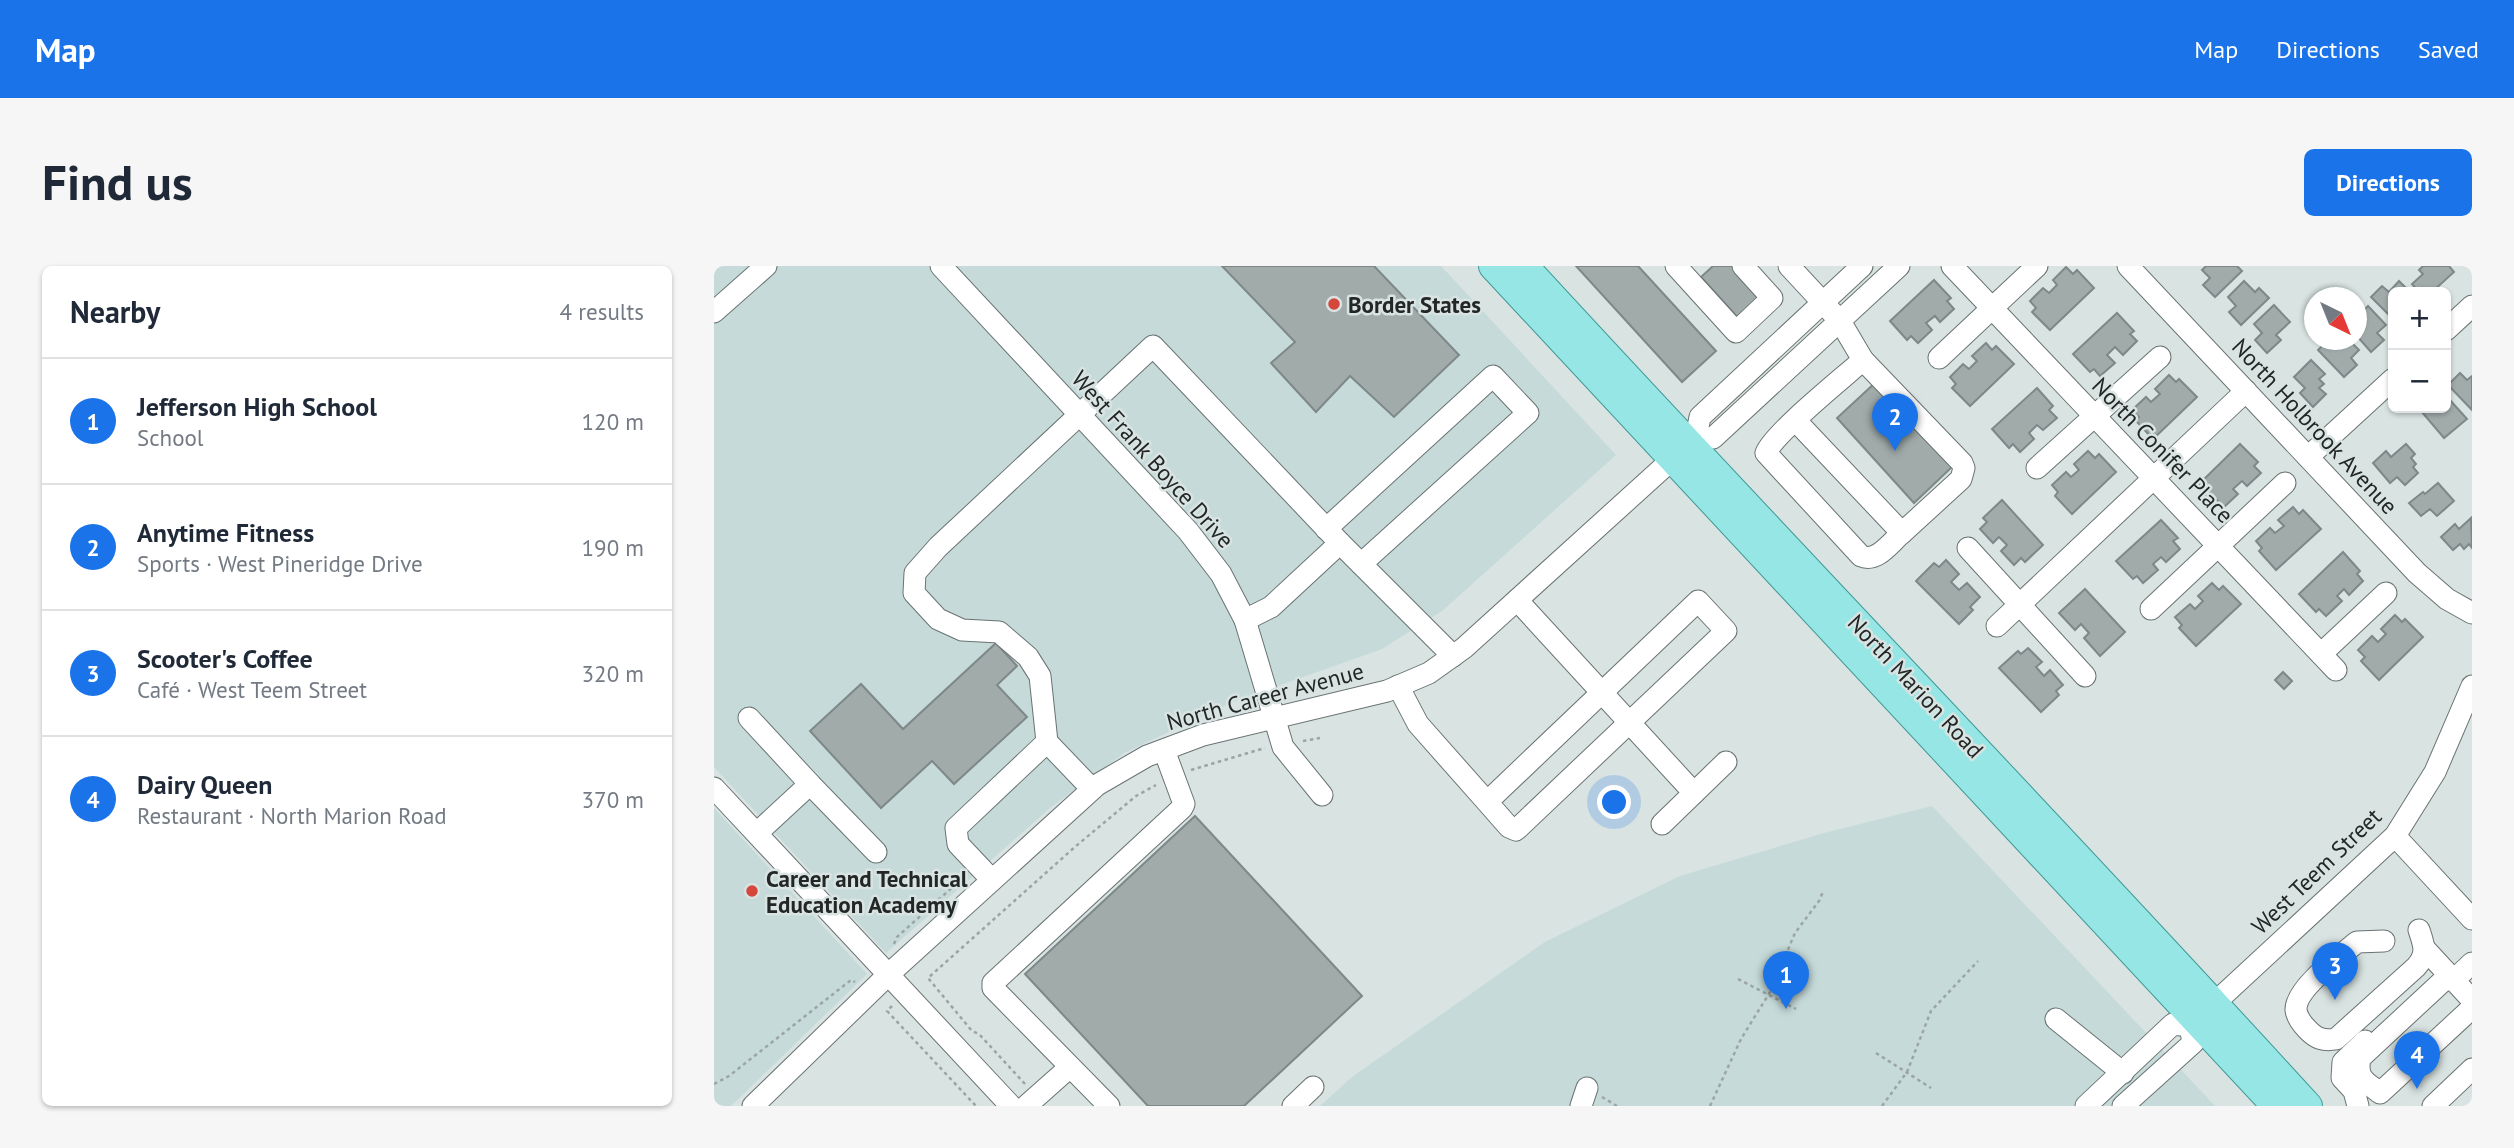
<!DOCTYPE html>
<html lang="en">
<head>
<meta charset="utf-8">
<style>
	:root { --surface:#fff; --page:#f6f6f7; --text:#1f2937; --muted:#747a83; --line:#e0e1e3; --accent:#1a73e8 }
	body { margin:0; font-family:"PT Sans",sans-serif; background:var(--page); color:var(--text) }
	.controls { position:absolute; right:21px; top:21px; display:grid; overflow:hidden; border-radius:10px; box-shadow:0 2px 5px #0004 }
	.controls button { width:63px; height:63px; display:grid; place-items:center; padding:0; border:0; border-bottom:2px solid var(--line); background:var(--surface); color:var(--text); font:35px sans-serif }
	.compass { position:absolute; left:1590px; top:21px; width:63px; height:63px; border-radius:50%; background:var(--surface); box-shadow:0 2px 5px #0004; rotate:137deg }
	.you { position:absolute; left:901px; top:537px; width:24px; height:24px; margin:-18px; border:5px solid #fff; border-radius:50%; background:#1a73e8; box-shadow:0 0 0 10px #1a73e833 }
	.badge { display:grid; place-items:center; width:46px; height:46px; border-radius:50%; background:var(--accent); color:#fff; font-size:23px; font-weight:700 }
	.pin { position:absolute; translate:-50% -58px; filter:drop-shadow(0 2px 4px #0008) }
	.pin::after { content:''; position:absolute; top:37px; width:24px; height:21px; background:inherit; clip-path:polygon(0 0,100% 0,50% 100%) }
	.list { margin:0; padding:0; list-style:none }
	h2 { display:flex; justify-content:space-between; align-items:center; height:91px; margin:0; padding:0 28px; font-size:30px }
	h2 small { font-size:23px; font-weight:400; color:var(--muted) }
	.list li { display:grid; grid-template-columns:46px 1fr auto; gap:21px; align-items:center; box-sizing:border-box; height:126px; padding:0 28px; border-top:2px solid var(--line) }
	.list b { display:block; font-size:26px; white-space:nowrap }
	.list p { margin:0; font-size:23px; white-space:nowrap; color:var(--muted) }
	.list em { font-size:23px; font-style:normal; color:var(--muted) }
	.map { position:relative; flex:none; width:1758px; height:840px; overflow:hidden; border-radius:10px }
	header { display:flex; align-items:center; gap:42px; box-sizing:border-box; height:98px; padding:0 35px; background:var(--accent); color:#fff }
	header strong { font-size:33px }
	nav { display:flex; gap:38px; margin-inline-start:auto; font-size:24px }
	.intro { display:flex; align-items:center; justify-content:space-between; box-sizing:border-box; height:168px; padding:0 42px }
	h1 { margin:0; font-size:49px }
	.button { padding:18px 32px; border-radius:10px; background:var(--accent); color:#fff; font-size:24px; font-weight:700 }
	main { display:flex; gap:42px; padding:0 42px }
	aside { flex:1; background:var(--surface); border-radius:10px; box-shadow:0 2px 5px #0004 }
	.map>svg:first-child { display:block }
	.built { fill:#c5dad9 }
	.building { fill:#a0abaa; stroke:#7e8888; stroke-width:2 }
	.lines { fill:none; stroke-linecap:round; stroke-linejoin:round }
	.minor-casing { stroke:#697372; stroke-width:23 }
	.major-casing { stroke:#3f9996; stroke-width:30 }
	.path { stroke:#9ca5a4; stroke-width:2.5; stroke-dasharray:3.5 3.5; stroke-linecap:butt }
	.minor { stroke:#fff; stroke-width:21 }
	.major { stroke:#95e6e5; stroke-width:28 }
	.poi-dot { fill:#d5473c; stroke:#d8e3e2; stroke-width:2.5 }
	.labels { text-anchor:middle; dominant-baseline:central; stroke-width:5; stroke-linejoin:round; paint-order:stroke }
	.poi-label { font-size:23px; font-weight:bold; fill:#222726; stroke:#d8e3e2; text-anchor:start }
	.street-label { font-size:23px; fill:#222726; stroke:#d8e3e2 }
</style>
</head>
<body>
<header>
<strong>Map</strong>
<nav><a>Map</a><a>Directions</a><a>Saved</a></nav>
</header>
<div class="intro"><h1>Find us</h1><a class="button">Directions</a></div>
<main>
<aside>
<h2>Nearby<small>4 results</small></h2>
<ul class="list">
<li><span class="badge">1</span><div><b>Jefferson High School</b><p>School</p></div><em>120 m</em></li>
<li><span class="badge">2</span><div><b>Anytime Fitness</b><p>Sports · West Pineridge Drive</p></div><em>190 m</em></li>
<li><span class="badge">3</span><div><b>Scooter's Coffee</b><p>Café · West Teem Street</p></div><em>320 m</em></li>
<li><span class="badge">4</span><div><b>Dairy Queen</b><p>Restaurant · North Marion Road</p></div><em>370 m</em></li>
</ul>
</aside>
<div class="map">
<svg width="1758" height="840" viewBox="0 0 1758 840">
	<rect width="100%" height="100%" fill="#d8e3e2"/>
	<g class="built">
		<polygon points="0,0 727,0 902,189 728,345 668,383 519,436 410,487 336,542 172,687 0,501"/>
		<polygon points="1218,540 1501,840 606,840 638,811 831,676 966,610 1110,567"/>
		<polygon points="0,542 153,708 17,840 0,840"/>
	</g>
	<g class="building">
		<polygon points="508,0 660,0 745,89 680,151 636,110 602,146 557,97 581,76"/>
		<polygon points="862,0 924,0 1002,85 968,116"/>
		<polygon points="999,0 1022,0 1050,31 1026,54 987,11"/>
		<polygon points="1492,0 1523,0 1528,5 1501,31 1489,19 1496,12 1488,4"/>
		<polygon points="1709,0 1735,0 1740,6 1718,26 1705,26 1698,18 1709,8 1705,4"/>
		<polygon points="1352,1 1359,8 1363,4 1380,22 1336,64 1318,46 1322,42 1316,35 1329,22 1335,27 1343,19 1339,14"/>
		<polygon points="1220,14 1237,32 1233,35 1240,43 1226,56 1221,50 1212,57 1218,64 1204,77 1197,70 1193,74 1176,55"/>
		<polygon points="1530,15 1541,26 1545,22 1555,32 1527,59 1515,46 1522,40 1514,31"/>
		<polygon points="1685,15 1696,26 1679,26 1679,53 1657,31 1668,20 1675,26"/>
		<polygon points="1560,39 1576,56 1562,69 1567,74 1553,87 1541,74 1548,67 1540,58"/>
		<polygon points="1654,40 1672,59 1663,67 1670,74 1657,86 1643,70 1643,51"/>
		<polygon points="1403,47 1420,65 1416,68 1423,75 1409,89 1401,81 1393,89 1401,97 1386,110 1380,103 1376,106 1359,88"/>
		<polygon points="1614,74 1618,79 1623,74 1635,74 1645,84 1637,92 1643,99 1630,111 1604,84"/>
		<polygon points="1272,77 1278,84 1282,80 1300,98 1256,140 1238,122 1242,118 1236,111 1249,98 1255,103 1263,95 1258,90"/>
		<polygon points="1597,94 1611,108 1605,113 1610,118 1605,122 1612,128 1599,141 1586,127 1591,122 1580,111"/>
		<polygon points="1746,107 1753,114 1758,110 1758,144 1734,119"/>
		<polygon points="1455,109 1462,116 1465,113 1483,131 1439,173 1422,155 1425,151 1418,144 1432,131 1437,136 1446,128 1441,123"/>
		<polygon points="1162,116 1240,199 1200,237 1123,152"/>
		<polygon points="1323,122 1339,140 1335,144 1343,152 1329,164 1323,159 1315,167 1320,173 1306,186 1299,178 1295,182 1278,163"/>
		<polygon points="1735,133 1753,153 1730,172 1707,145 1711,142 1732,142 1732,135"/>
		<polygon points="1526,178 1544,196 1540,200 1547,207 1533,220 1528,215 1519,223 1524,228 1510,241 1503,234 1500,238 1483,220"/>
		<polygon points="1692,178 1701,188 1697,192 1702,198 1699,201 1704,207 1691,219 1683,211 1676,217 1659,197 1672,185 1677,191"/>
		<polygon points="1374,185 1381,192 1385,188 1402,206 1358,248 1341,230 1344,226 1338,219 1352,206 1357,211 1365,204 1360,198"/>
		<polygon points="1724,217 1740,235 1723,250 1716,243 1707,250 1695,237 1709,226 1711,228"/>
		<polygon points="1288,234 1329,279 1311,296 1307,292 1300,299 1287,285 1293,279 1285,271 1279,277 1266,263 1273,256 1269,252"/>
		<polygon points="1579,241 1585,248 1589,244 1607,263 1562,304 1545,285 1548,282 1542,275 1556,262 1561,267 1570,260 1564,254"/>
		<polygon points="1757,252 1758,282 1755,278 1750,283 1746,278 1739,284 1727,271 1741,258 1745,263"/>
		<polygon points="1447,254 1464,272 1459,275 1466,283 1452,296 1447,291 1439,298 1444,304 1429,317 1423,310 1419,313 1402,295"/>
		<polygon points="1629,286 1646,305 1643,308 1649,315 1635,329 1630,323 1623,330 1628,335 1612,350 1605,343 1602,346 1585,328"/>
		<polygon points="1232,294 1245,308 1237,316 1245,324 1253,317 1266,331 1256,341 1259,344 1245,358 1202,315 1220,297 1225,301"/>
		<polygon points="1498,317 1505,324 1509,320 1527,338 1482,380 1465,362 1468,359 1461,351 1476,338 1481,343 1489,335 1484,330"/>
		<polygon points="1371,323 1411,366 1386,390 1370,372 1375,367 1367,358 1361,364 1345,347"/>
		<polygon points="1681,349 1688,356 1691,353 1709,371 1665,414 1647,395 1651,391 1644,384 1658,370 1664,376 1672,368 1667,363"/>
		<polygon points="282,377 303,400 283,419 313,451 240,518 218,495 167,542 96,465 147,418 189,463"/>
		<polygon points="1314,382 1328,396 1322,401 1330,410 1336,404 1349,419 1342,425 1345,429 1327,446 1285,402 1304,385 1307,388"/>
		<polygon points="1569,406 1578,415 1570,423 1561,414"/>
		<polygon points="481,550 648,730 530,840 434,840 311,708"/>
	</g>
	<g class="lines">
		<defs>
			<g id="minor">
				<polyline points="227,0 474,265 507,308 531,354 569,481 608,529"/>
				<polyline points="962,0 1022,66 1058,32 1029,0"/>
				<path d="M 1075,0 L 1126,55 L 1149,94 C 1129,112 1060,167 1052,187 L 1147,290 C 1163,297 1176,277 1188,267 L 1082,155"/>
				<polyline points="1238,0 1622,404"/>
				<polyline points="1414,0 1703,307 1733,333 1758,347"/>
				<polyline points="0,46 52,0"/>
				<polyline points="1732,64 1758,40"/>
				<polyline points="1225,92 1323,0"/>
				<polyline points="1149,94 1248,197 1250,202 1247,213 1188,267"/>
				<polyline points="982,171 999,172 1185,0"/>
				<polyline points="1594,191 1679,113"/>
				<polyline points="1323,202 1446,91"/>
				<polyline points="612,263 779,110 814,147 647,298"/>
				<polyline points="1254,282 1371,410"/>
				<polyline points="803,334 980,527 948,558"/>
				<polyline points="1437,343 1571,217"/>
				<polyline points="531,354 557,341 626,277 739,390"/>
				<polyline points="1283,360 1532,125"/>
				<polyline points="1607,388 1672,327"/>
				<polyline points="684,420 704,458 773,536 984,335 1012,365 802,564 795,561 773,536"/>
				<polyline points="35,452 96,518 43,567"/>
				<polyline points="333,476 326,410 314,391 285,366 248,364 224,353 200,327 201,307 224,281 439,80 626,277"/>
				<polyline points="96,518 162,586"/>
				<polyline points="0,522 297,840"/>
				<polyline points="980,527 1012,496"/>
				<polyline points="1681,570 1758,653"/>
				<polyline points="278,614 244,578 242,562 333,476 378,523"/>
				<path d="M 1670,675 L 1643,676 C 1627,689 1581,723 1582,744 C 1583,751 1589,759 1593,763 C 1602,773 1610,775 1622,773 L 1702,701 C 1714,688 1710,679 1705,664"/>
				<polyline points="1711,683 1758,734"/>
				<path d="M 1758,697 L 1740,714 L 1730,714 L 1646,792 C 1642,813 1651,815 1666,827 L 1758,742"/>
				<polyline points="1491,746 1681,570 1721,506 1758,420"/>
				<polyline points="1342,753 1409,807"/>
				<polyline points="39,840 175,708 383,519 433,490 489,469 673,425 715,407 750,382 974,179 982,171 986,151 1148,0"/>
				<polyline points="312,840 356,801"/>
				<polyline points="395,840 279,722 279,717 468,542 470,538 450,484"/>
				<polyline points="579,840 599,821"/>
				<polyline points="867,840 873,822"/>
				<polyline points="1372,840 1459,758 1476,760"/>
				<polyline points="1409,840 1479,777 1476,760"/>
				<polyline points="1644,840 1640,825 1628,812 1629,796 1651,775"/>
				<polyline points="1719,840 1758,803"/>
			</g>
			<g id="major">
				<polyline points="779,0 1562,840"/>
				<path d="M 810,0 C 1069,282 1336,557 1594,840"/>
			</g>
		</defs>
		<use href="#minor" class="minor-casing"/>
		<use href="#major" class="major-casing"/>
		<g class="path">
			<polyline points="589,475 606,472"/>
			<polyline points="477,504 551,482"/>
			<polyline points="180,678 183,671 251,610"/>
			<polyline points="1024,713 1082,743"/>
			<polyline points="178,740 173,745 262,840"/>
			<polyline points="1162,787 1217,822"/>
			<polyline points="0,818 15,810 137,714 141,716"/>
			<polyline points="311,818 265,768 258,765 214,712 362,580 422,530 442,519"/>
			<polyline points="888,831 903,840"/>
			<polyline points="996,840 1027,773 1056,726 1081,667 1105,635 1109,626"/>
			<polyline points="1168,840 1193,806 1217,745 1264,695"/>
		</g>
		<use href="#minor" class="minor"/>
		<use href="#major" class="major"/>
	</g>
	<g class="poi-dot">
		<circle cx="620" cy="38" r="7"/>
		<circle cx="38" cy="625" r="7"/>
	</g>
	<g class="labels">
		<g class="poi-label">
			<text x="634" y="38">Border States</text>
			<text x="52" y="612">Career and Technical<tspan x="52" dy="26">Education Academy</tspan></text>
		</g>
		<g class="street-label">
			<text transform="translate(1601 160) rotate(47)">North Holbrook Avenue</text>
			<text transform="translate(1449 184) rotate(46)">North Conifer Place</text>
			<text transform="translate(439 193) rotate(48)">West Frank Boyce Drive</text>
			<text transform="translate(1202 420) rotate(47)">North Marion Road</text>
			<text transform="translate(551 430) rotate(-15)">North Career Avenue</text>
			<text transform="translate(1602 605) rotate(-44)">West Teem Street</text>
		</g>
	</g>
</svg>
<div class="controls">
<button>+</button>
<button>−</button>
</div>
<svg class="compass" viewBox="-18 -18 36 36"><path d="M0-13l5 13h-10z" fill="#e53935"/><path d="M0 13l5-13h-10z" fill="#747a83"/></svg>
<div class="you"></div>
<div class="pin badge" style="left:1072px;top:743px">1</div>
<div class="pin badge" style="left:1181px;top:185px">2</div>
<div class="pin badge" style="left:1621px;top:734px">3</div>
<div class="pin badge" style="left:1703px;top:823px">4</div>
</div>
</main>
</body>
</html>
